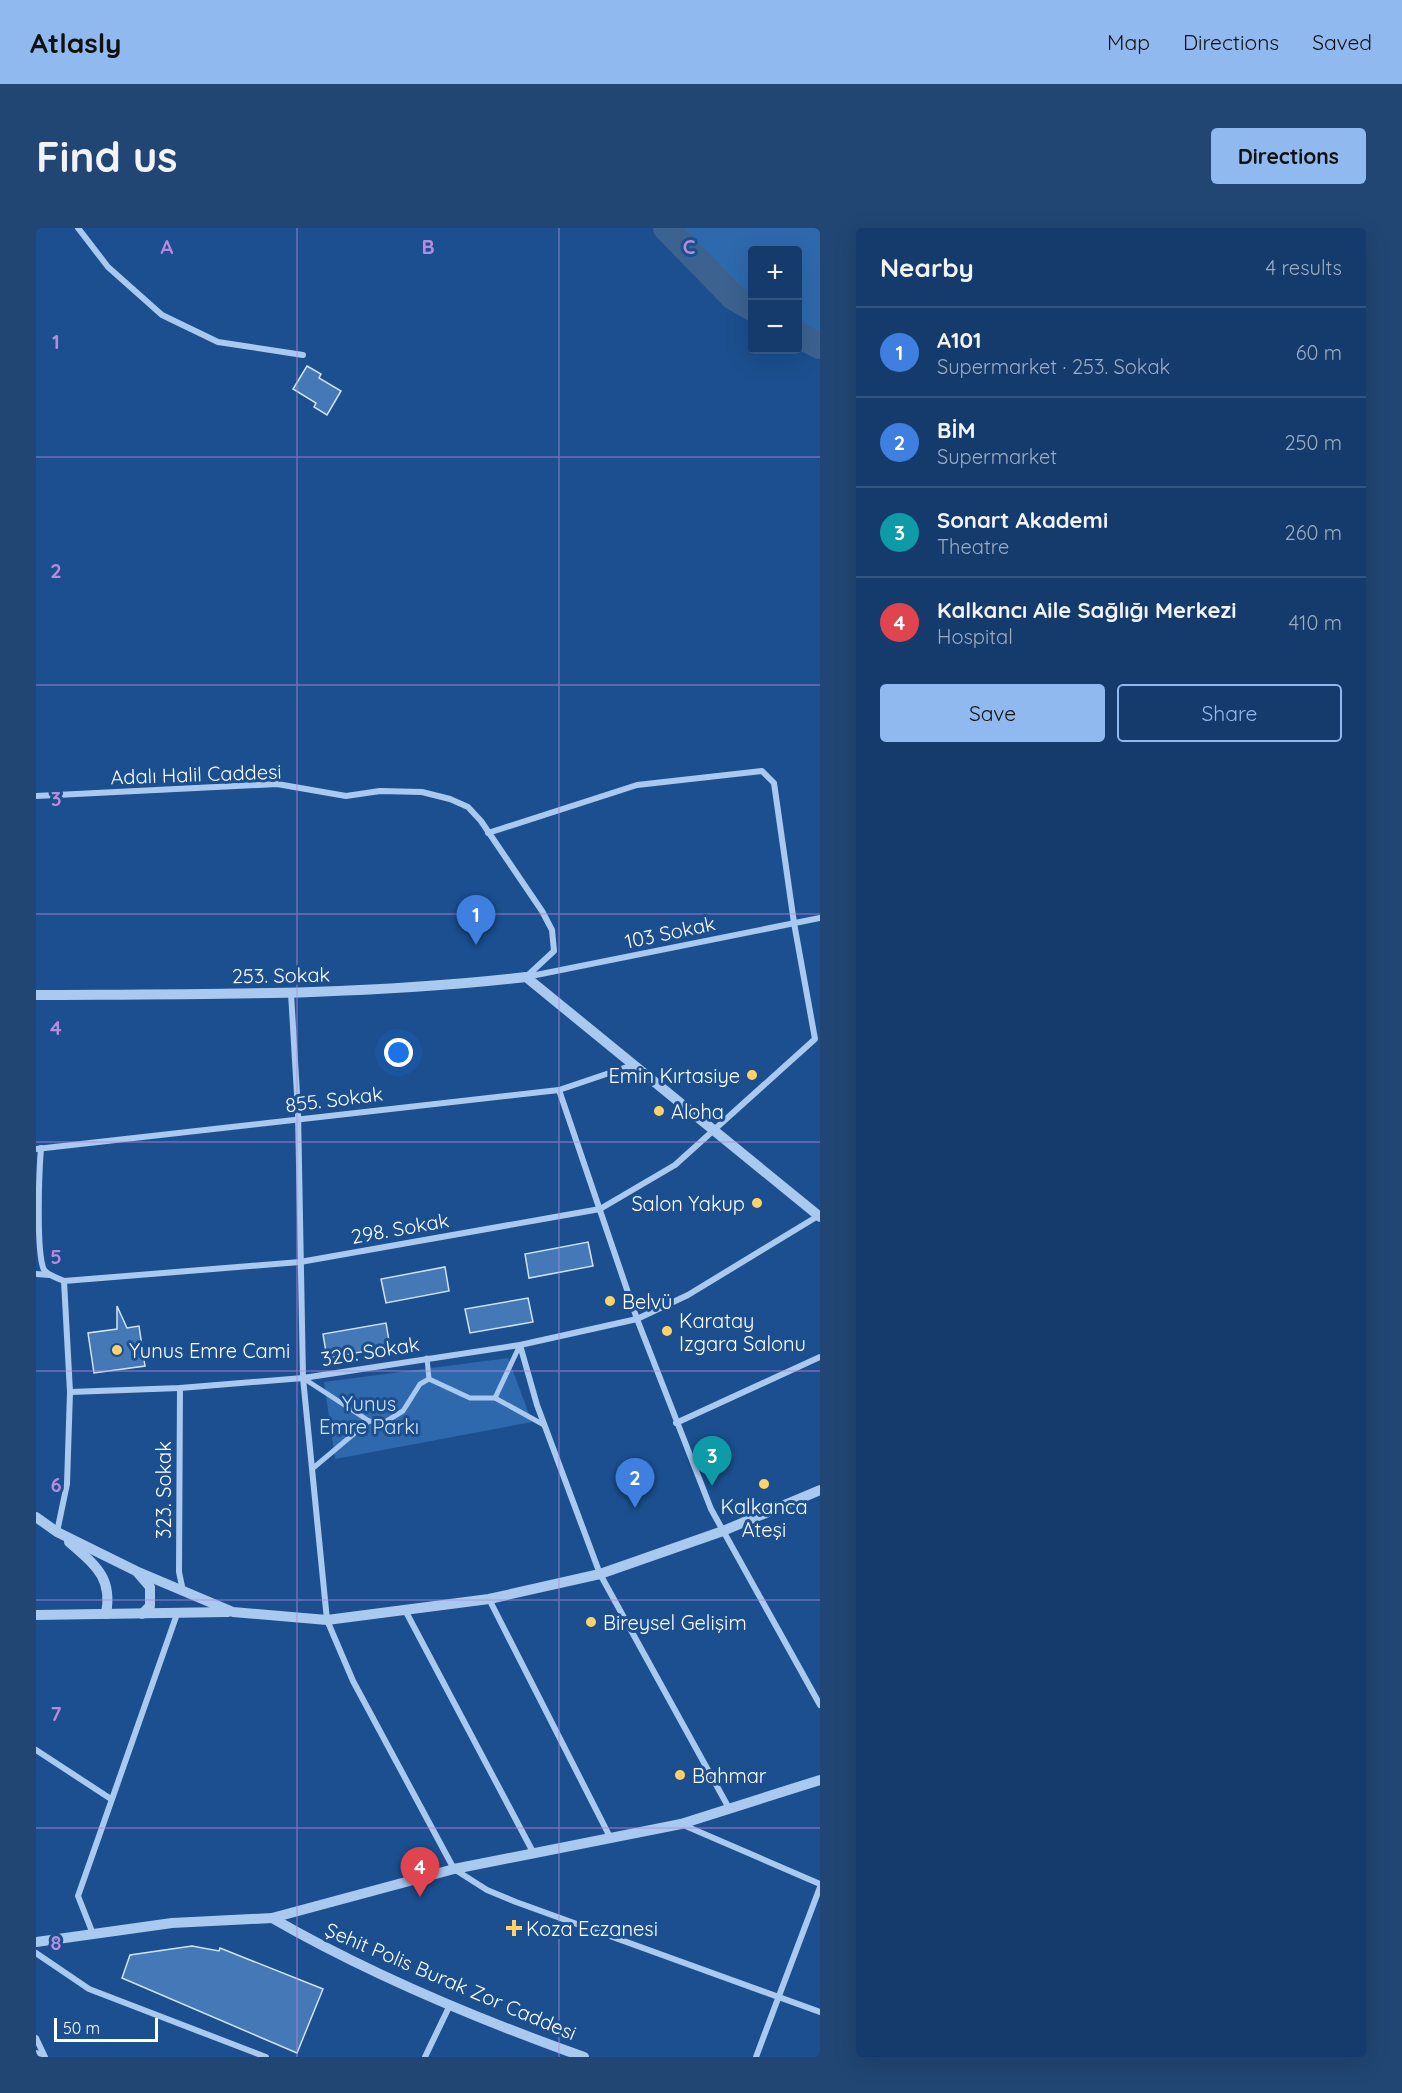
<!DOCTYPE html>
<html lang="en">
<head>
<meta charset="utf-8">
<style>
	:root { --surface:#143b6b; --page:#214673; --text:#f1f3f6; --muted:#9dadc1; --line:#33557e; --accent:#90b9f0 }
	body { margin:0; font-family:Quicksand,sans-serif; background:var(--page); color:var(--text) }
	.controls { position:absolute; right:18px; top:18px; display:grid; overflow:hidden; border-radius:6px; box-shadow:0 6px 24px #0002 }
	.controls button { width:54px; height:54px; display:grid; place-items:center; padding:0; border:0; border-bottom:2px solid var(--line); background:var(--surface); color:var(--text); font:30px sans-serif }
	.scale { position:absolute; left:18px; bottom:15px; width:104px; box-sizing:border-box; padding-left:6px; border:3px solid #fff; border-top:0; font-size:16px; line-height:21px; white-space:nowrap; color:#fff; -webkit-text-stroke:4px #1b4f8f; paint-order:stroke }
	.you { position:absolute; left:363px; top:825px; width:21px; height:21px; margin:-15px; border:4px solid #fff; border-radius:50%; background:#1a73e8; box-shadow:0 0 0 9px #1a73e833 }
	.badge { display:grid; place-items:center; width:39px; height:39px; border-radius:50%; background:var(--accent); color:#fff; font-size:20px; font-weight:700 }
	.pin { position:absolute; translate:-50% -50px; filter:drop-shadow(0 2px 3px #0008) }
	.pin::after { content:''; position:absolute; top:32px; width:21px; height:18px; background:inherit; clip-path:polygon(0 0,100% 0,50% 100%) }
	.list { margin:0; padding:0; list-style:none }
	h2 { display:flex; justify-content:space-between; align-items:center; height:78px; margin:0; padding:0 24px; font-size:26px }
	h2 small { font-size:20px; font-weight:400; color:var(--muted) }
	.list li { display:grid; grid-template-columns:39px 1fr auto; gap:18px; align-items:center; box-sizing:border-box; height:90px; padding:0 24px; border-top:2px solid var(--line) }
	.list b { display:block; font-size:22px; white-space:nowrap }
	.list p { margin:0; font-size:20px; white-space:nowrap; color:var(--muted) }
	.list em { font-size:20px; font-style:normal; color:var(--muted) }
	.actions { display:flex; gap:12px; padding:18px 24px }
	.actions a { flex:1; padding:14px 0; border:2px solid var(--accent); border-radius:6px; text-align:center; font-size:21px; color:var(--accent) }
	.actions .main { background:var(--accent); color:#111 }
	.map { position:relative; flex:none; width:784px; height:1829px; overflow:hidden; border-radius:6px }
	header { display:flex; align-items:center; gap:36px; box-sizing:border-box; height:84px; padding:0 30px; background:var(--accent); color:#111 }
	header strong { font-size:28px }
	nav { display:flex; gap:33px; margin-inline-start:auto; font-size:21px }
	.intro { display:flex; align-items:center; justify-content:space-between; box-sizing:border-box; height:144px; padding:0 36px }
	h1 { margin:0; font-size:42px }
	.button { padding:15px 27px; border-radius:6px; background:var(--accent); color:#111; font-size:21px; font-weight:700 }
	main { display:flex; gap:36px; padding:0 36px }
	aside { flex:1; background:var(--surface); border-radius:6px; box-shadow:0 6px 24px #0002 }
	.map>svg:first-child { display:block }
	.green { fill:#2e69ad }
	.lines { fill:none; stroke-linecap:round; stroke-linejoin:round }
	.river { stroke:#3c6290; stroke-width:26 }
	.building { fill:#4478b7; stroke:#cfe3fa; stroke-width:1.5 }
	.pedestrian { stroke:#a9c9ee; stroke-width:5 }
	.minor { stroke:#a9c9ee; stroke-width:6 }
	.tertiary { stroke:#a9c9ee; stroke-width:10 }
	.grid { fill:none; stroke:#b68bdc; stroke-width:1.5; stroke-opacity:0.55 }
	.poi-dot { fill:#ffd166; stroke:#1b4f8f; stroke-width:2 }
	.labels { text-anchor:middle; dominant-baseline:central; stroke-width:6; stroke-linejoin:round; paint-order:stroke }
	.street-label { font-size:20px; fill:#fff; stroke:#1b4f8f }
	.poi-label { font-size:20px; fill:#fff; stroke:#1b4f8f; text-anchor:start }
	.park-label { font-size:20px; fill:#cfe3fa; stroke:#1b4f8f }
	.grid-label { font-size:20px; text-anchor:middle; font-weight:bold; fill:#b68bdc; stroke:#1b4f8f; stroke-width:6; stroke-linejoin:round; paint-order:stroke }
</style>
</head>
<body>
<header>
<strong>Atlasly</strong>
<nav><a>Map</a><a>Directions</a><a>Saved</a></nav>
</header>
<div class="intro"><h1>Find us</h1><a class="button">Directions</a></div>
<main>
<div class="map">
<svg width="784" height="1829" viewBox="0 0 784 1829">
	<rect width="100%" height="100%" fill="#1b4f8f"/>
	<g class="green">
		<polygon points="636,0 784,0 784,112 762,101 762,22 716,22 716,78 697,69"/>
		<polygon points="472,1130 496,1194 299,1231 288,1154"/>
	</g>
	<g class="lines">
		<g class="river">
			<polyline points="630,0 697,69 716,80"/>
			<polyline points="762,107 784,118"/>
		</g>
	</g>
	<g class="building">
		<polygon points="271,138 285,146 283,150 305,163 291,187 278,179 280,175 257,161"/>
		<polygon points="552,1014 557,1038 493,1050 489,1026"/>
		<polygon points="409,1039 413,1063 350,1075 345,1051"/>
		<polygon points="492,1070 497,1094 434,1105 429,1081"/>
		<polygon points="81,1078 91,1100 103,1098 109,1138 58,1145 52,1105 81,1101"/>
		<polygon points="350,1095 354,1119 291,1130 287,1106"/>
		<polygon points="156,1718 183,1723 184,1720 287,1761 261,1825 86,1750 94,1727"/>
	</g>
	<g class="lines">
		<g class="pedestrian">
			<polyline points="391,1130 393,1151"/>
			<polyline points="267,1150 333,1193 349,1194 367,1183 384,1156 393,1151 434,1170 459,1170 508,1197"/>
			<polyline points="459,1170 484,1117"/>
			<polyline points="276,1241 333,1193"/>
		</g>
		<g class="minor">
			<polyline points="42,0 72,39 126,87 182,114 267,127"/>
			<polyline points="0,568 241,556 310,568 344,563 386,564 414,571 432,579 445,593 506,683 516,702 518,723 490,749"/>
			<polyline points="490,749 784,690"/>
			<polyline points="255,765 262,883 267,1150 291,1392 317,1453 418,1641 451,1662 480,1674 784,1784"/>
			<polyline points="523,862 601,1091 675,1281 784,1477"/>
			<path d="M 5,920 C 3,944 0,1025 8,1042 C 13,1048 22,1050 28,1053 L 34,1164 L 31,1256 L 21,1304"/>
			<polyline points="0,921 523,862 597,837"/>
			<polyline points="0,1046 14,1047"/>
			<polyline points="28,1053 264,1034 564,981 639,937 779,811 758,695 738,555 726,543 601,557 452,605"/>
			<polyline points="484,1117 501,1177 564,1346 694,1582"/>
			<polyline points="144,1160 143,1344 147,1363"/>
			<polyline points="34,1164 144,1160 267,1150 484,1117 601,1091 652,1067 782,988"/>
			<polyline points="640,1195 784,1129"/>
			<polyline points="453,1371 575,1611"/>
			<polyline points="369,1382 497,1624"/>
			<polyline points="0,1522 75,1571"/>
			<polyline points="645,1596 784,1656"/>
			<polyline points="57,1706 42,1668 141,1386"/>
			<polyline points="0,1725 53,1761 230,1829"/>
			<polyline points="0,1810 9,1829"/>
			<polyline points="389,1829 414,1777"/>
			<polyline points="720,1829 784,1659"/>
		</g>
		<g class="tertiary">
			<path d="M 0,767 C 164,766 327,768 490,749 L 784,989"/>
			<polyline points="0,1289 21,1304 100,1343 197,1384 291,1392 453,1371 564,1346 687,1303 784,1262"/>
			<path d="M 33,1314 C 59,1337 77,1349 70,1386"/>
			<polyline points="102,1345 114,1359 114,1378 106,1386"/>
			<polyline points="0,1387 192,1384"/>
			<path d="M 236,1690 C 335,1747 441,1791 548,1829"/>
			<polyline points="0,1714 136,1695 236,1690 418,1641 645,1596 784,1552"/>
			<polyline points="0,1827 6,1829"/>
		</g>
	</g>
	<path class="grid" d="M 261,0 L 261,1829M 523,0 L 523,1829M 0,229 L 784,229M 0,457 L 784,457M 0,686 L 784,686M 0,914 L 784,914M 0,1143 L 784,1143M 0,1372 L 784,1372M 0,1600 L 784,1600"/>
	<g class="poi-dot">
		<circle cx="716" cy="847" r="6"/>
		<circle cx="623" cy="883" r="6"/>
		<circle cx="721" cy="975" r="6"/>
		<circle cx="574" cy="1073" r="6"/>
		<circle cx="631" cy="1103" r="6"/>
		<circle cx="81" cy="1122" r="6"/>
		<circle cx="728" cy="1256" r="6"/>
		<circle cx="555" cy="1394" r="6"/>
		<circle cx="644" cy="1547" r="6"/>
		<path d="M475 1691h6v6h6v6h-6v6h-6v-6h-6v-6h6z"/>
	</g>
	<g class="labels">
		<g class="street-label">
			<text transform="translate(160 546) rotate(-2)">Adalı Halil Caddesi</text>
			<text transform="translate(634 704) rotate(-12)">103 Sokak</text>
			<text transform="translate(245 747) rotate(-1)">253. Sokak</text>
			<text transform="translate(298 871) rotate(-7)">855. Sokak</text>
			<text transform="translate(364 1000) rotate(-10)">298. Sokak</text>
			<text transform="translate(334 1123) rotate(-9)">320. Sokak</text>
			<text transform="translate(127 1262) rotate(-90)">323. Sokak</text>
			<text transform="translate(415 1753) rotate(23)">Şehit Polis Burak Zor Caddesi</text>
		</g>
		<g class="poi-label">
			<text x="704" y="847" text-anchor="end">Emin Kırtasiye</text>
			<text x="635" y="883">Aloha</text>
			<text x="709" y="975" text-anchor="end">Salon Yakup</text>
			<text x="586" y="1073">Belvü</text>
			<text x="643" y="1092">Karatay<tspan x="643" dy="23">Izgara Salonu</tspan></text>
			<text x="93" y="1122">Yunus Emre Cami</text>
			<text x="728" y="1278" text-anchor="middle">Kalkanca<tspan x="728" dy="23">Ateşi</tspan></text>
			<text x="567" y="1394">Bireysel Gelişim</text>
			<text x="656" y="1547">Bahmar</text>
			<text x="490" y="1700">Koza Eczanesi</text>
		</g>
		<g class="park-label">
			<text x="333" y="1175">Yunus<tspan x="333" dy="23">Emre Parkı</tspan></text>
		</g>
	</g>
	<g class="grid-label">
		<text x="131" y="26">A</text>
		<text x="392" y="26">B</text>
		<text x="653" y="26">C</text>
		<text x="20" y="121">1</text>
		<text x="20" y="350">2</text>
		<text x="20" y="578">3</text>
		<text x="20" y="807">4</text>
		<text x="20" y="1036">5</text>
		<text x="20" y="1264">6</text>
		<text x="20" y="1493">7</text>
		<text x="20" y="1722">8</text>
	</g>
</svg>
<div class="controls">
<button>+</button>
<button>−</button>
</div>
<div class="scale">50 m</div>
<div class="you"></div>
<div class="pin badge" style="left:440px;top:717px;background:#3f7fe0">1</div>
<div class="pin badge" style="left:599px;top:1280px;background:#3f7fe0">2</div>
<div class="pin badge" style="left:676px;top:1258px;background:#0f9aa8">3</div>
<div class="pin badge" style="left:384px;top:1669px;background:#e0444e">4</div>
</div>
<aside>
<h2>Nearby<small>4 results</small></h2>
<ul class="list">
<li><span class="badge" style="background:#3f7fe0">1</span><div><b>A101</b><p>Supermarket · 253. Sokak</p></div><em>60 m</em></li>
<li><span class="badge" style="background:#3f7fe0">2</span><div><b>BİM</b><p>Supermarket</p></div><em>250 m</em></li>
<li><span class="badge" style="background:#0f9aa8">3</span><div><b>Sonart Akademi</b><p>Theatre</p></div><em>260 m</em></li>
<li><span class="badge" style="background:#e0444e">4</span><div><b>Kalkancı Aile Sağlığı Merkezi</b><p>Hospital</p></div><em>410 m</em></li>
</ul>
<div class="actions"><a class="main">Save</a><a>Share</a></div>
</aside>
</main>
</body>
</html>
